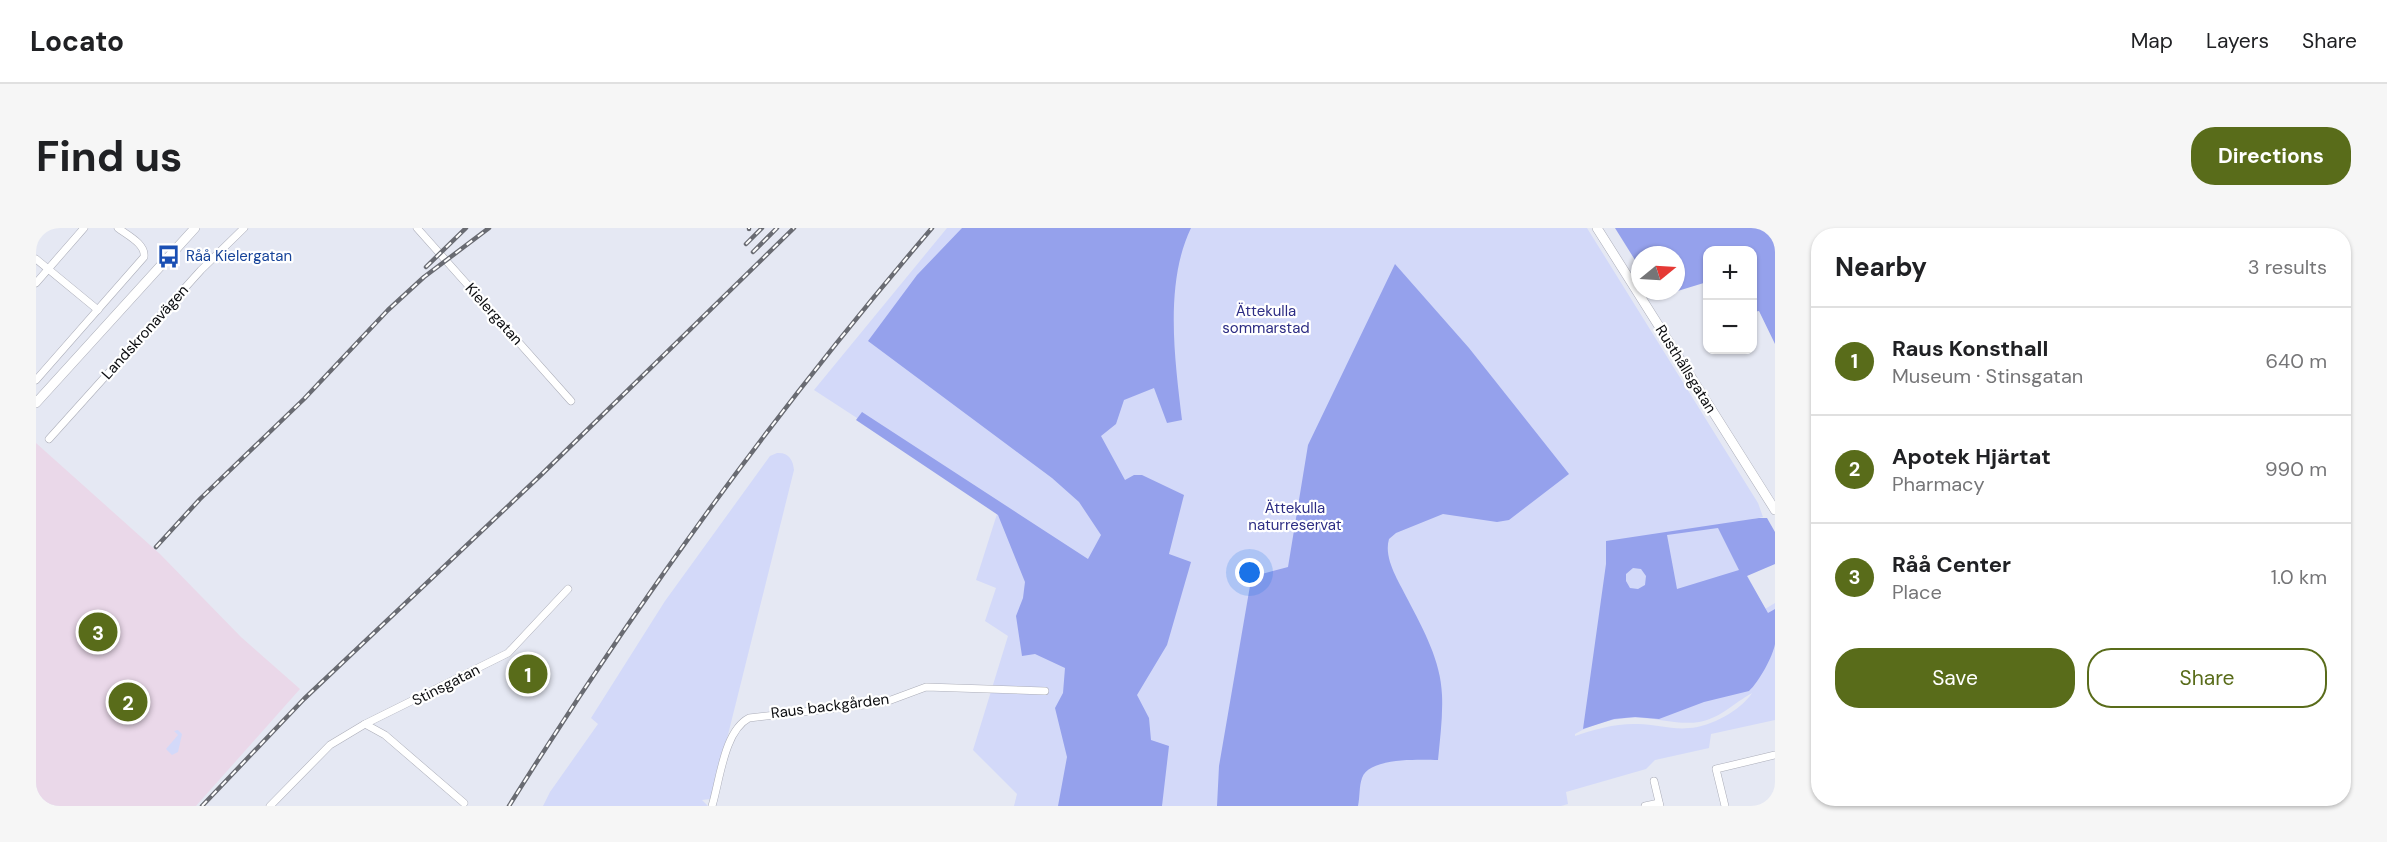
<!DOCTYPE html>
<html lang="en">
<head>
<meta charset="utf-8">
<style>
	:root { --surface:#fff; --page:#f6f6f6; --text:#202124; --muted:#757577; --line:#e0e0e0; --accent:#596c1a }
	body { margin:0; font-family:"DM Sans",sans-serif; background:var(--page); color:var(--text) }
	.controls { position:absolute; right:18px; top:18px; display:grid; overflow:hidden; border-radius:12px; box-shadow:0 2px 4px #0004 }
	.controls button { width:54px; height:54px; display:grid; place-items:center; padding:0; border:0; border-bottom:2px solid var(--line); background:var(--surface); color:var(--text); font:30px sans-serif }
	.compass { position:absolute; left:1595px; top:18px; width:54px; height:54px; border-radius:50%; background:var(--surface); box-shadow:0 2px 4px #0004; rotate:72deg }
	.you { position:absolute; left:1214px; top:345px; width:21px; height:21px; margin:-15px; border:4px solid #fff; border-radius:50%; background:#1a73e8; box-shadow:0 0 0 9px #1a73e833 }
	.badge { display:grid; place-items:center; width:39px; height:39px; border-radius:50%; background:var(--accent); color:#fff; font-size:20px; font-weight:700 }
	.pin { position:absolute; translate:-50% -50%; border:3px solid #fff; box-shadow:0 2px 6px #0006 }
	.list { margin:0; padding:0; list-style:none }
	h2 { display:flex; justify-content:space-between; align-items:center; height:78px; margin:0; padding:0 24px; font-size:26px }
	h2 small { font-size:20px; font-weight:400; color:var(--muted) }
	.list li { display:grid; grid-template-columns:39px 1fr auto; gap:18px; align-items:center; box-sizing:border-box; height:108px; padding:0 24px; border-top:2px solid var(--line) }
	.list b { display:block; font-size:22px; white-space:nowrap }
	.list p { margin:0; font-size:20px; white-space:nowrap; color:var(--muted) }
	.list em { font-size:20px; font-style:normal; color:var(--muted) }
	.actions { display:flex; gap:12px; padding:18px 24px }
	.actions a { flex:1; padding:14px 0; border:2px solid var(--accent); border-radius:24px; text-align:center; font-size:21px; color:var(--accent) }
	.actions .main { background:var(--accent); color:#fff }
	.map { position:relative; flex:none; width:1739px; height:578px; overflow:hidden; border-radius:24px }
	header { display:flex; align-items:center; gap:36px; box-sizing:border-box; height:84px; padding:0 30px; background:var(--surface); border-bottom:2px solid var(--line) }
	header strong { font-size:28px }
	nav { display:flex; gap:33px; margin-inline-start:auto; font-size:21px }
	.intro { display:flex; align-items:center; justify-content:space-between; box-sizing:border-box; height:144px; padding:0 36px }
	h1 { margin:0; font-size:42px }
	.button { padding:15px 27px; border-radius:24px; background:var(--accent); color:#fff; font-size:21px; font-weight:700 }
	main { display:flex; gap:36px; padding:0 36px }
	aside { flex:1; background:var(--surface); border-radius:24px; box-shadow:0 2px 4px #0004 }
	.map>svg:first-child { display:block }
	.commercial { fill:#ead8e9 }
	.green { fill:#d3d9f9; fill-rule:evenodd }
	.forest { fill:#95a1ec; fill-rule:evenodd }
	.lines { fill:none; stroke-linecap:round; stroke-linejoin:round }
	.minor-casing { stroke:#acaeb9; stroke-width:8 }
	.secondary-casing { stroke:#acaeb9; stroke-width:10 }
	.minor { stroke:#fff; stroke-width:7 }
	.secondary { stroke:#fff; stroke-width:9 }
	.rail-casing { stroke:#696b72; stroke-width:4.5 }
	.rail { stroke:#fff; stroke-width:2; stroke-dasharray:7; stroke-linecap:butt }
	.labels { text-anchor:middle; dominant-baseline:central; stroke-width:4.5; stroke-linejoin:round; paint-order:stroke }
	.transit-label { font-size:15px; fill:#164399; stroke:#fff; text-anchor:start }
	.park-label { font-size:15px; fill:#2d2d84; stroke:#fff }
	.street-label { font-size:15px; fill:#0b0c0f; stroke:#fff }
</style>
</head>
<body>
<header>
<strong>Locato</strong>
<nav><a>Map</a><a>Layers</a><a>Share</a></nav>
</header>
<div class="intro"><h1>Find us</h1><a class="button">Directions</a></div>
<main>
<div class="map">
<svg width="1739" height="578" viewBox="0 0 1739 578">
	<rect width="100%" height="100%" fill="#e5e8f3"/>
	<polygon class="commercial" points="0,215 124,326 205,409 264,461 160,578 0,578"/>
	<g class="green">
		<path d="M 911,0 L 1551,0 L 1722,275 L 1727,289 L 1717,291 L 1739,325 L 1739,336 L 1711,347 L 1729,381 L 1739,375 L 1739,492 L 1675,506 L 1673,520 L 1619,532 L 1610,541 L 1530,564 L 1532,576 L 1525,578 L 978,578 L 981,566 L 937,522 L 972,408 L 949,393 L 960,360 L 940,352 L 961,286 L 956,278 L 778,162 ZM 1716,465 C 1705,482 1675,499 1653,500 C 1637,502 1619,496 1602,496 C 1582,495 1558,501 1539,508 L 1539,506 C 1557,495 1585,488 1607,490 C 1625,491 1644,497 1663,494 C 1683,491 1698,475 1716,465 Z"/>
		<path d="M 741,225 C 752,224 757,231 758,242 L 677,567 L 674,571 L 666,572 L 672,578 L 507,578 L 514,564 L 562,496 L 555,490 L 629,373 L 734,228 Z"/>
		<polygon points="142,502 146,506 142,524 136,527 130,521 142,507 138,503"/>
	</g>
	<g class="forest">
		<path d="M 926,0 L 1155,0 C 1128,56 1139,133 1146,192 L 1131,195 L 1118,160 L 1088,172 L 1080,196 L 1065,208 L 1089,252 L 1098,247 L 1106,247 L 1148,267 L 1133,326 L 1155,334 L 1131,417 L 1101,467 L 1113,490 L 1115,512 L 1133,518 L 1126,578 L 1022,578 L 1031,529 L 1019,480 L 1027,465 L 1029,440 L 999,426 L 986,428 L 980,388 L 987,370 L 989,354 L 962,287 L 820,192 L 826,184 L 1052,331 L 1065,307 L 1043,274 L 1016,250 L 832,113 L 881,47 Z"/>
		<polygon points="1579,0 1734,0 1739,10 1739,116 1723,83 1717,84 1716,22 1672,22 1671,54 1622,69 1618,63 1640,63 1640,27 1604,27 1604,40"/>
		<path d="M 1359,36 L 1433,120 L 1533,246 L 1473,292 L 1461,294 L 1407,286 L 1360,305 L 1353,311 C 1347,331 1364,355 1372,372 C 1387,401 1405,433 1406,467 C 1407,488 1404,511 1402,532 C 1384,532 1333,529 1326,550 C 1323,558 1324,569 1322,578 L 1181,578 L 1183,538 L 1215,352 L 1222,347 L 1252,339 L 1272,217 Z"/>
		<path d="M 1723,290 L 1731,290 L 1739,304 L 1739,336 L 1711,348 L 1732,385 L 1739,381 C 1739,392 1739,405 1739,416 C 1737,428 1723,454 1713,463 L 1668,474 L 1623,491 L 1599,489 L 1578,491 L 1547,501 L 1570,336 L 1570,313 ZM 1682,300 L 1703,342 L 1641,361 L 1631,307 ZM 1597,340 L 1605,341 L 1610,348 L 1609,357 L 1602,361 L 1594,360 L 1590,353 L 1590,346 Z"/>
	</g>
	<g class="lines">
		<defs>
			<g id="minor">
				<polyline points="381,0 535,173"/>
				<polyline points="0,31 62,82"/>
				<polyline points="0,55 48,0"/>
				<path d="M 0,152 L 108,29 C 110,16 91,7 82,0"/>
				<polyline points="13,211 165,42 208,0"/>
				<polyline points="329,496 472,425 532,361"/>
				<polyline points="1618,553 1624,578"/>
				<polyline points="234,578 294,517 329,496 349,507 428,575"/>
				<path d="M 676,578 C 684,552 688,503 713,490 L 837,476 L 855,472 L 890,459 L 1009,463"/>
				<polyline points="1609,578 1623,575"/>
				<polyline points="1689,578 1680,541 1739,527"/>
			</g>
			<g id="secondary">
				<polyline points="1561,0 1739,282"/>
				<polyline points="0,175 159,0"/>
			</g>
		</defs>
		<use href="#minor" class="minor-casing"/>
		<use href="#secondary" class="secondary-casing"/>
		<use href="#minor" class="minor"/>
		<use href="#secondary" class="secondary"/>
		<defs>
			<g id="rail">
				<polyline points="713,1 713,0"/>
				<polyline points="710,16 726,0"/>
				<polyline points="717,24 741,0"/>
				<polyline points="390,39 430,0"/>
				<polyline points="120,319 164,271 268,171 352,82 388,49 453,0"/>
				<polyline points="166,578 268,471 506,246 758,0"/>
				<path d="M 473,578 C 600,375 740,182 896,0"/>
			</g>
		</defs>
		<use href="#rail" class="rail-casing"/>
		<use href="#rail" class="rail"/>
	</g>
	<defs>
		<symbol id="bus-bare" viewBox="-9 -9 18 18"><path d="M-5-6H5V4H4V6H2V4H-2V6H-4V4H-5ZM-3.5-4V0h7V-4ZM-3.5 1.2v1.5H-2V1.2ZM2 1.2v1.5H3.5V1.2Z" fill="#1a4fb4" stroke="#fff" stroke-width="2.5" paint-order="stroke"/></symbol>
	</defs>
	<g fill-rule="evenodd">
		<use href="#bus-bare" x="116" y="12" width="33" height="33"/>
	</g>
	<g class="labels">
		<g class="transit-label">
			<text x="150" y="28">Råå Kielergatan</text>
		</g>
		<g class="park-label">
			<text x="1230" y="83">Ättekulla<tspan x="1230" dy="17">sommarstad</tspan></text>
			<text x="1259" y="280">Ättekulla<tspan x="1259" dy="17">naturreservat</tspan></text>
		</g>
		<g class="street-label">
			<text transform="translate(458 86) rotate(48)">Kielergatan</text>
			<text transform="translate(109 104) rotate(-48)">Landskronavägen</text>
			<text transform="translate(1650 141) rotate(58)">Rusthållsgatan</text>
			<text transform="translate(410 457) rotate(-27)">Stinsgatan</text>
			<text transform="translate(794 478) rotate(-7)">Raus backgården</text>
		</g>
	</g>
</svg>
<div class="controls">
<button>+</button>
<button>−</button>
</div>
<svg class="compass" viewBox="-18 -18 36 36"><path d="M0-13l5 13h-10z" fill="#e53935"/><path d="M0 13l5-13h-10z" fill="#757577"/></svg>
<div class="you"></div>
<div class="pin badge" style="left:492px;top:446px">1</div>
<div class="pin badge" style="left:92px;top:474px">2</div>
<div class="pin badge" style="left:62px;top:404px">3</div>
</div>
<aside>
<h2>Nearby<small>3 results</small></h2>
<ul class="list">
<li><span class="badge">1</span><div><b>Raus Konsthall</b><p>Museum · Stinsgatan</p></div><em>640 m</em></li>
<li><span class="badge">2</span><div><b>Apotek Hjärtat</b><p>Pharmacy</p></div><em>990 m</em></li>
<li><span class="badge">3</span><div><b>Råå Center</b><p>Place</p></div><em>1.0 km</em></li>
</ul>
<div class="actions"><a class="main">Save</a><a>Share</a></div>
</aside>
</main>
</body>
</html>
